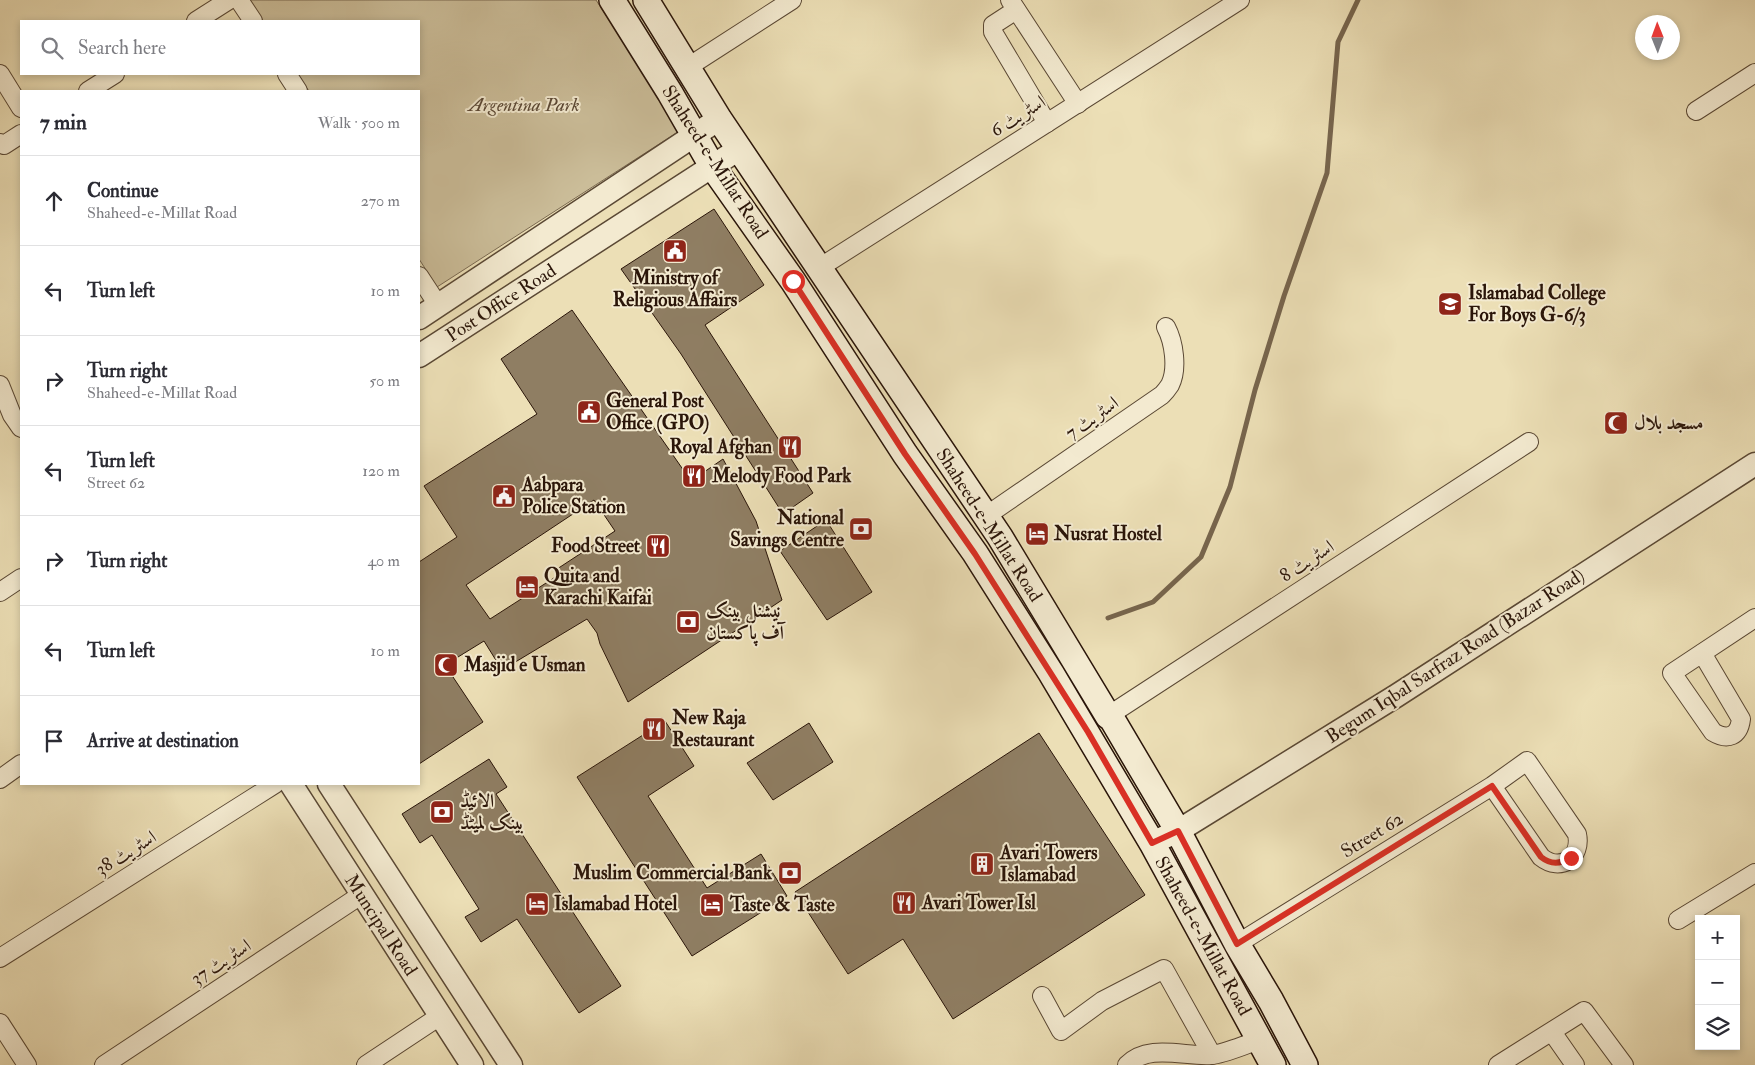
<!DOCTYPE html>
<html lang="en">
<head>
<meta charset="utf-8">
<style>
	:root { --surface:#fff; --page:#f7f7f7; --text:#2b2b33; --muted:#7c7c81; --line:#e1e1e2 }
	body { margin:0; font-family:"IM FELL Double Pica",Amiri,serif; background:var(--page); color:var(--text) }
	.controls { position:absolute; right:15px; bottom:15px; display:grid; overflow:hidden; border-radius:0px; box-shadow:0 2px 8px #0003 }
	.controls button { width:45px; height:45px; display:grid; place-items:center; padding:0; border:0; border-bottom:1px solid var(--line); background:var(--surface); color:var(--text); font:25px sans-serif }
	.compass { position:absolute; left:1635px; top:15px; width:45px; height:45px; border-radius:50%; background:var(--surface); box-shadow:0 2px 8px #0003; rotate:359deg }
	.stop { position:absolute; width:15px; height:15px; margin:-11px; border:4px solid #d93025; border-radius:50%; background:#fff }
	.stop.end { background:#d93025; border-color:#fff; box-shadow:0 1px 5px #0008 }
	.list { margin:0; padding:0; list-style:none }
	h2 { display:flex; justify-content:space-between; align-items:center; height:65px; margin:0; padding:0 20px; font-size:21px }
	h2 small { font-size:16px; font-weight:400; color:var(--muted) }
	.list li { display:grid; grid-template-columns:32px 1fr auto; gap:15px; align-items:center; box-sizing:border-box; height:90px; padding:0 20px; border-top:1px solid var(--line) }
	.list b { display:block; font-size:19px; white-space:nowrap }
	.list p { margin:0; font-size:16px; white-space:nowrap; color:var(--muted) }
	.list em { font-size:16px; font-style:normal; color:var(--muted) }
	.icon { flex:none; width:28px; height:28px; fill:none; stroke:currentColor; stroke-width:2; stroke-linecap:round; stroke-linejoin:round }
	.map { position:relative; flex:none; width:1755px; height:1065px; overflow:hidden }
	.search { position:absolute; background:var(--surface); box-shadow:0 2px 8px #0003; left:20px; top:20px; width:400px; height:55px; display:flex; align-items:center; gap:12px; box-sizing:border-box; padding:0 18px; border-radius:0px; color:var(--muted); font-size:19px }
	.panel { position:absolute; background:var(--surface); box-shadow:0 2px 8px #0003; left:20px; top:90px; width:400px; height:695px; border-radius:0px }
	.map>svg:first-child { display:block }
	.green { fill:#cbbd99; stroke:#7a6951 }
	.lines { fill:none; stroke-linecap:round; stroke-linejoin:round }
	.stream { stroke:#77654d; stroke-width:5 }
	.building { fill:#8f7e63; stroke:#2a1509; fill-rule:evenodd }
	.minor-casing { stroke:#5a4834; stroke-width:20 }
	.tertiary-casing { stroke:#5a4834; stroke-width:25 }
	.secondary-casing { stroke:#2a1509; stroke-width:28 }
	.minor { stroke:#f3ead0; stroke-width:18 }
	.tertiary { stroke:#f3ead0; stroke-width:22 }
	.secondary { stroke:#f3ead0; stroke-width:25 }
	.route { stroke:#d93025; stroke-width:6 }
	.labels { text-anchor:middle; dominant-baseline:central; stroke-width:4; stroke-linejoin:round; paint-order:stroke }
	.park-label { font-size:19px; font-style:italic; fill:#5a4734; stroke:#f3ead0 }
	.street-label { font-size:19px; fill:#2a1509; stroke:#f3ead0 }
	.poi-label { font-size:19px; font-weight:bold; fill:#2a1509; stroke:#f3ead0; text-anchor:start }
</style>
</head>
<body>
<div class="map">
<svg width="1755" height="1065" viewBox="0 0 1755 1065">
	<rect width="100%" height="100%" fill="#ecdfb6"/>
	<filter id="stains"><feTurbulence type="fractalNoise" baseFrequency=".004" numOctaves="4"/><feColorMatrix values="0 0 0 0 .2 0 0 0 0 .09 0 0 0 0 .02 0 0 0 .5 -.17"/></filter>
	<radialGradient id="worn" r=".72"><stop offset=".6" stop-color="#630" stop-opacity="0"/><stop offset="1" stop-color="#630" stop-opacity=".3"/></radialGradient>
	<polygon class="green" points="249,0 596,0 681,130 437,287 419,259 419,91 309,91 297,74 419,74 419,21 263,21"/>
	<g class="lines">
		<polyline class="stream" points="1108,618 1153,602 1201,557 1230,487 1255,390 1284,296 1327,173 1338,42 1358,0"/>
	</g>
	<g class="building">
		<polygon points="714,209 764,285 705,325 813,493 783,514 681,354 621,269"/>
		<path d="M 572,310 L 691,481 L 723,459 L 756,521 L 782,600 L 628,702 L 600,644 L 597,633 L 587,619 L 502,670 L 484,641 L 445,665 L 483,722 L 419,764 L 419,562 L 457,537 L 424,486 L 537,414 L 501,359 ZM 594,500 L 615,531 L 554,571 L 557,576 L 490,619 L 466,585 Z"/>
		<polygon points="826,520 872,592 827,620 780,551"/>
		<polygon points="665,721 694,766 648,796 707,888 761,854 787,896 692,956 577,777"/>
		<polygon points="809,723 833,762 773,800 747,763"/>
		<polygon points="1039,733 1145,895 953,1019 903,939 848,974 795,892"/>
		<polygon points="489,759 507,787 496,794 621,986 579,1013 517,919 481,942 465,917 479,909 432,835 420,843 402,814"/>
	</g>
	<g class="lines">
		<defs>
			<g id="minor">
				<polyline points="239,0 253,21"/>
				<polyline points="1010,0 1078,104"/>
				<polyline points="1016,10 993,25 993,32 1047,123"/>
				<polyline points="196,21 229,0"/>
				<polyline points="688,67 792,0"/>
				<polyline points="0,74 21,108"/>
				<polyline points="287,74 298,91"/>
				<polyline points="88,91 115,74"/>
				<polyline points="1696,111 1755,73"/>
				<polyline points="0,143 4,145 21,134"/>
				<polyline points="819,268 1240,0"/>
				<polyline points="419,276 438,305"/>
				<polyline points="0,385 12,415 21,428"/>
				<path d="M 986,516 L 1162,395 C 1165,392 1168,388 1170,385 C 1178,369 1174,342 1166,327"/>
				<polyline points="0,592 21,578"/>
				<path d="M 1702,653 L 1741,719 C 1739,736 1728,741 1713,732 L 1672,673 L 1755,618"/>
				<polyline points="1108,716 1529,442"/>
				<polyline points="0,779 21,764"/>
				<polyline points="1678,920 1755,873"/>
				<path d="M 1237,944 L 1492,786 L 1527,761 L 1577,834 C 1582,857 1561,873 1541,857 L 1492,786"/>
				<polyline points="0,958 275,784"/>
				<polyline points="1042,996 1061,1031 1102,1001 1164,969 1212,1055"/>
				<polyline points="0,1023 27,1065"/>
				<polyline points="1552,1032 1575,1065"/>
				<polyline points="104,1065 361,895"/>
				<polyline points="366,1065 440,1016"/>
				<path d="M 1127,1065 C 1148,1043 1185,1057 1211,1055 C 1225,1054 1246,1044 1260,1040"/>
				<polyline points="1498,1065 1584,1011 1624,1065"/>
			</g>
			<g id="tertiary">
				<polyline points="419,318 719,119"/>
				<polyline points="419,356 739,149"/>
				<polyline points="291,784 472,1065"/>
				<polyline points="329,784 511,1065"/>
				<polyline points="1152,843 1178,831 1396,696 1755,464"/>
			</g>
			<g id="secondary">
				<polyline points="612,0 670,93 712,166 793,281 905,454 975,553 1051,673 1152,843 1273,1065"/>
				<polyline points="646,0 719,119 1000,537 1108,716 1112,719 1178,831 1237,944 1271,1001 1305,1065"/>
			</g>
		</defs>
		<use href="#minor" class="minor-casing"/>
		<use href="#tertiary" class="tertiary-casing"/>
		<use href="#secondary" class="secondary-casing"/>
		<use href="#minor" class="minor"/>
		<use href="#tertiary" class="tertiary"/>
		<use href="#secondary" class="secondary"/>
	</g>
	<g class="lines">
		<path class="route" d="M 793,281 L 905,454 L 975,554 L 1088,732 L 1152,843 L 1178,831 L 1237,944 L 1492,786 L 1541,857 C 1551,865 1560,864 1571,858"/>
	</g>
	<defs>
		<symbol id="civic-square" viewBox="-11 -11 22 22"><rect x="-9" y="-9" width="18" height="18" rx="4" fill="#8f2418" stroke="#f3ead0"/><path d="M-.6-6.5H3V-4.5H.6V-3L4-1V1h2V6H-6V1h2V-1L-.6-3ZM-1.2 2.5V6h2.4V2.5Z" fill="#fff"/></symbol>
		<symbol id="university-square" viewBox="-11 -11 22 22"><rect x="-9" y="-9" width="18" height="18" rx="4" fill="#8f2418" stroke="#f3ead0"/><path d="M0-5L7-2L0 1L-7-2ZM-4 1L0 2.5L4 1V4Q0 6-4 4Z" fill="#fff"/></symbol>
		<symbol id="mosque-square" viewBox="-11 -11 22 22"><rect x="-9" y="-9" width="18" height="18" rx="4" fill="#8f2418" stroke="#f3ead0"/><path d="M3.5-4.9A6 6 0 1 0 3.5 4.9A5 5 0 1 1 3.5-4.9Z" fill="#fff"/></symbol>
		<symbol id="restaurant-square" viewBox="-11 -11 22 22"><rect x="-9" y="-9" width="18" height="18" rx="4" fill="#8f2418" stroke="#f3ead0"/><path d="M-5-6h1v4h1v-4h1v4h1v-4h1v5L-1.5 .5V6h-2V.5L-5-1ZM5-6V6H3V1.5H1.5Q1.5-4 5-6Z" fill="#fff"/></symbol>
		<symbol id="bank-square" viewBox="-11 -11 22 22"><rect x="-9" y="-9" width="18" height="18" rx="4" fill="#8f2418" stroke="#f3ead0"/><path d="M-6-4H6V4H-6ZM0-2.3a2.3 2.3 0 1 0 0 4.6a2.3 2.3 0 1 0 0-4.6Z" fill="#fff"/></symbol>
		<symbol id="hotel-square" viewBox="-11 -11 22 22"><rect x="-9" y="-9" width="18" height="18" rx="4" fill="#8f2418" stroke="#f3ead0"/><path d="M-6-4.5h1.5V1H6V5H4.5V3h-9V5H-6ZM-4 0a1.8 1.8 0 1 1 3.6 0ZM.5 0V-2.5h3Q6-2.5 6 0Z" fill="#fff"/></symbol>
		<symbol id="building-square" viewBox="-11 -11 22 22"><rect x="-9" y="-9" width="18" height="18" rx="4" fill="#8f2418" stroke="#f3ead0"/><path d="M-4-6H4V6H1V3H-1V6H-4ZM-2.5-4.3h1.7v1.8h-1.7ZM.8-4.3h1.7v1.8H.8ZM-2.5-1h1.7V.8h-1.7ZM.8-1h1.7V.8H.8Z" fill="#fff"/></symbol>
	</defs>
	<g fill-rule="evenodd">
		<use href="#civic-square" x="661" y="237" width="28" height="28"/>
		<use href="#university-square" x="1436" y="290" width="28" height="28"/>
		<use href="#civic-square" x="575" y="398" width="28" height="28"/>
		<use href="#mosque-square" x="1602" y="409" width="28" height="28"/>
		<use href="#restaurant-square" x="776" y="433" width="28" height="28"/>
		<use href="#restaurant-square" x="680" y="462" width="28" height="28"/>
		<use href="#civic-square" x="490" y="482" width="28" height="28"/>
		<use href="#bank-square" x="847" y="515" width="28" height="28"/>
		<use href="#hotel-square" x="1023" y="520" width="28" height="28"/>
		<use href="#restaurant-square" x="644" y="532" width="28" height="28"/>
		<use href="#hotel-square" x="513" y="573" width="28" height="28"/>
		<use href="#bank-square" x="674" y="608" width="28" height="28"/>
		<use href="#mosque-square" x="432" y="651" width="28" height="28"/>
		<use href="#restaurant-square" x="640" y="715" width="28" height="28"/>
		<use href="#bank-square" x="428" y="798" width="28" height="28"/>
		<use href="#building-square" x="968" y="850" width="28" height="28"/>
		<use href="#bank-square" x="776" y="859" width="28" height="28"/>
		<use href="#restaurant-square" x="890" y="889" width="28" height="28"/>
		<use href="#hotel-square" x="523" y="890" width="28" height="28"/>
		<use href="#hotel-square" x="698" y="891" width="28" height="28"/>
	</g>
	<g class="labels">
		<g class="park-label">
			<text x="524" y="105">Argentina Park</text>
		</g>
		<g class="street-label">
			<text transform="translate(1018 116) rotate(-32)">اسٹریٹ 6</text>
			<text transform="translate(715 162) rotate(57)">Shaheed-e-Millat Road</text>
			<text transform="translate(501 303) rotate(-33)">Post Office Road</text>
			<text transform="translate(1092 418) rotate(-35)">اسٹریٹ 7</text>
			<text transform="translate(989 525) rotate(57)">Shaheed-e-Millat Road</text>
			<text transform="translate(1307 561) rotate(-33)">اسٹریٹ 8</text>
			<text transform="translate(1455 656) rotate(-33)">Begum Iqbal Sarfraz Road (Bazar Road)</text>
			<text transform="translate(1372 835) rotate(-32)">Street 62</text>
			<text transform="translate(126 853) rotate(-32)">اسٹریٹ 38</text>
			<text transform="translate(381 925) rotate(57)">Muncipal Road</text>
			<text transform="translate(1203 936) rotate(61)">Shaheed-e-Millat Road</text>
			<text transform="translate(221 962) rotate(-33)">اسٹریٹ 37</text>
		</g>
		<g class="poi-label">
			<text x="675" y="278" text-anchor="middle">Ministry of<tspan x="675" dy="22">Religious Affairs</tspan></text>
			<text x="1468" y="293">Islamabad College<tspan x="1468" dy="22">For Boys G-6/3</tspan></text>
			<text x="606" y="401">General Post<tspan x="606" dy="22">Office (GPO)</tspan></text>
			<text x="1634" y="423">مسجد بلال</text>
			<text x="772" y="447" text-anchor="end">Royal Afghan</text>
			<text x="712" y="476">Melody Food Park</text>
			<text x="522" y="485">Aabpara<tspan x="522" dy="22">Police Station</tspan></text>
			<text x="844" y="518" text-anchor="end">National<tspan x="844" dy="22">Savings Centre</tspan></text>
			<text x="1054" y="534">Nusrat Hostel</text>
			<text x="640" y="546" text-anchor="end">Food Street</text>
			<text x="544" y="576">Quita and<tspan x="544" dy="22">Karachi Kaifai</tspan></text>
			<text x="706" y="611">نیشنل بینک<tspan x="706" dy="22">آف پاکستان</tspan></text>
			<text x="464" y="665">Masjid e Usman</text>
			<text x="672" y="718">New Raja<tspan x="672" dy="22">Restaurant</tspan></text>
			<text x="460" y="801">الائیڈ<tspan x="460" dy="22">بینک لمیٹڈ</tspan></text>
			<text x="1000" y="853">Avari Towers<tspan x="1000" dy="22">Islamabad</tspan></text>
			<text x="772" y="873" text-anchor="end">Muslim Commercial Bank</text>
			<text x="922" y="903">Avari Tower Isl</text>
			<text x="554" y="904">Islamabad Hotel</text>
			<text x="730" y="905">Taste &amp; Taste</text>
		</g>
	</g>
	<rect width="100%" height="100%" filter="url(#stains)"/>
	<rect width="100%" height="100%" fill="url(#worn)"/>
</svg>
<div class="controls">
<button>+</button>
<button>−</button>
<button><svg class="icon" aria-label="layers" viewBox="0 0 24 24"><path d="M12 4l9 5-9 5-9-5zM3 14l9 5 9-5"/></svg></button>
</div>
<svg class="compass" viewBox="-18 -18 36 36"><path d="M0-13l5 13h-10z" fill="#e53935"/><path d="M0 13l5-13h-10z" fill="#7c7c81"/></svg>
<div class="stop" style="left:793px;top:281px"></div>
<div class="stop end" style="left:1571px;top:858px"></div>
<div class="search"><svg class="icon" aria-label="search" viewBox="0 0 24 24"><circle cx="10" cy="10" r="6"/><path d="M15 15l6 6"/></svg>Search here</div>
<section class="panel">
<h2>7 min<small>Walk · 500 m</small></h2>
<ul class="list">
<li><svg class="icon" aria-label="ahead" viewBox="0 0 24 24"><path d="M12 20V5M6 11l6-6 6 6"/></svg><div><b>Continue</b><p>Shaheed-e-Millat Road</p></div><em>270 m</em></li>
<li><svg class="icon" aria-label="left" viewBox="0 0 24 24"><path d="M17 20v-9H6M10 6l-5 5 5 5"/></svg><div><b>Turn left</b></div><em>10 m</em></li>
<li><svg class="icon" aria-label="right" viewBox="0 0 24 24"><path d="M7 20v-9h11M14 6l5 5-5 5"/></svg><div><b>Turn right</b><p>Shaheed-e-Millat Road</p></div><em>50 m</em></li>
<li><svg class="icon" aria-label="left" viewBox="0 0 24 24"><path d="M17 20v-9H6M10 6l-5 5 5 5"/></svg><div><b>Turn left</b><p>Street 62</p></div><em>120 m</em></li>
<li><svg class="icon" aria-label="right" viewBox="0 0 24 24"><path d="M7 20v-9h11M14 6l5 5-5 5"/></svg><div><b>Turn right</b></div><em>40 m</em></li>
<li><svg class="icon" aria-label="left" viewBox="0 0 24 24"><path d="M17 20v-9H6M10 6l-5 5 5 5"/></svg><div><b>Turn left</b></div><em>10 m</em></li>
<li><svg class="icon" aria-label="arrive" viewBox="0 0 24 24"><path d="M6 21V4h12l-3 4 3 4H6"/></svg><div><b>Arrive at destination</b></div></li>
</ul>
</section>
</div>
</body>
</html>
